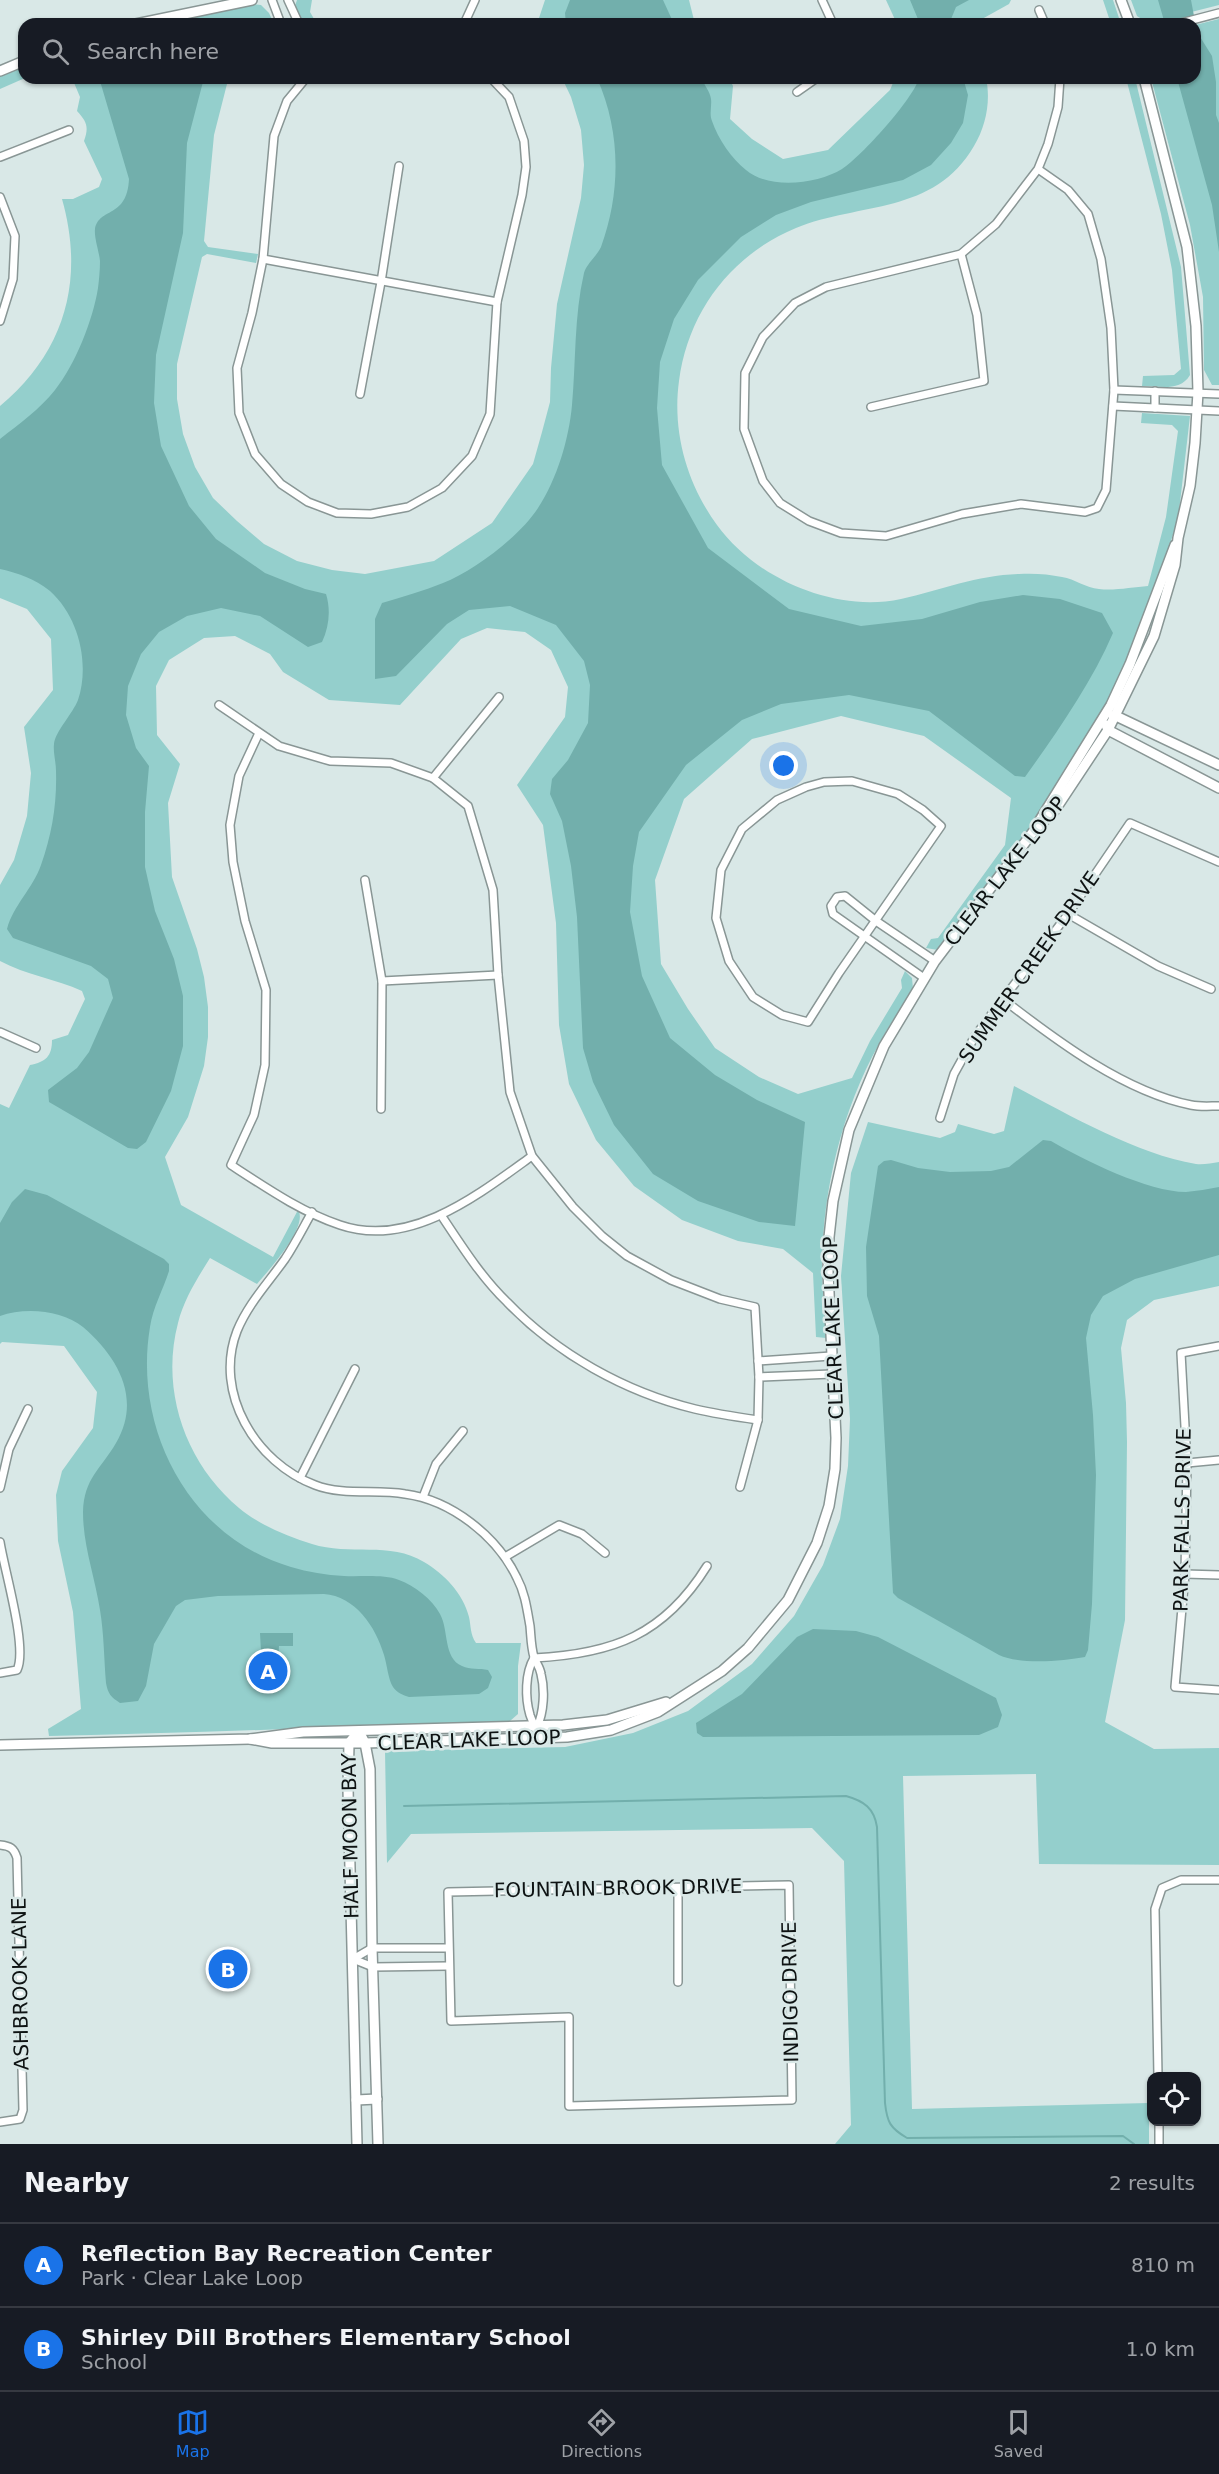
<!DOCTYPE html>
<html lang="en">
<head>
<meta charset="utf-8">
<style>
	:root { --surface:#171b24; --page:#20242c; --text:#f1f3f6; --muted:#9ea1a6; --line:#363941; --accent:#1a73e8 }
	body { margin:0; font-family:"DejaVu Sans",sans-serif; background:var(--page); color:var(--text) }
	.controls { position:absolute; right:18px; bottom:18px; display:grid; overflow:hidden; border-radius:12px; box-shadow:0 2px 4px #0004 }
	.controls button { width:54px; height:54px; display:grid; place-items:center; padding:0; border:0; border-bottom:2px solid var(--line); background:var(--surface); color:var(--text); font:30px sans-serif }
	.you { position:absolute; left:784px; top:766px; width:21px; height:21px; margin:-15px; border:4px solid #fff; border-radius:50%; background:#1a73e8; box-shadow:0 0 0 9px #1a73e833 }
	.badge { display:grid; place-items:center; width:39px; height:39px; border-radius:50%; background:var(--accent); color:#fff; font-size:20px; font-weight:700 }
	.pin { position:absolute; translate:-50% -50%; border:3px solid #fff; box-shadow:0 2px 6px #0006 }
	.list { margin:0; padding:0; list-style:none }
	h2 { display:flex; justify-content:space-between; align-items:center; height:78px; margin:0; padding:0 24px; font-size:26px }
	h2 small { font-size:20px; font-weight:400; color:var(--muted) }
	.list li { display:grid; grid-template-columns:39px 1fr auto; gap:18px; align-items:center; box-sizing:border-box; height:84px; padding:0 24px; border-top:2px solid var(--line) }
	.list b { display:block; font-size:22px; white-space:nowrap }
	.list p { margin:0; font-size:20px; white-space:nowrap; color:var(--muted) }
	.list em { font-size:20px; font-style:normal; color:var(--muted) }
	.icon { flex:none; width:33px; height:33px; fill:none; stroke:currentColor; stroke-width:2; stroke-linecap:round; stroke-linejoin:round }
	.map { position:relative; flex:none; width:1219px; height:2144px; overflow:hidden }
	.search { position:absolute; background:var(--surface); box-shadow:0 2px 4px #0004; left:18px; right:18px; top:18px; height:66px; display:flex; align-items:center; gap:15px; box-sizing:border-box; padding:0 21px; border-radius:18px; color:var(--muted); font-size:22px }
	.sheet { height:246px; background:var(--surface) }
	nav { display:flex; justify-content:space-around; align-items:center; box-sizing:border-box; height:84px; border-top:2px solid var(--line); background:var(--surface); font-size:16px; color:var(--muted) }
	nav a { display:grid; justify-items:center; gap:3px }
	nav .on { color:var(--accent) }
	.map>svg:first-child { display:block }
	.green { fill:#94cfcc }
	.water { fill:#72afac }
	.lines { fill:none; stroke-linecap:round; stroke-linejoin:round }
	.stream { stroke:#72afac; stroke-width:2 }
	.minor-casing { stroke:#899695; stroke-width:10 }
	.tertiary-casing { stroke:#899695; stroke-width:12 }
	.minor { stroke:#fff; stroke-width:7 }
	.tertiary { stroke:#fff; stroke-width:9 }
	.labels { text-anchor:middle; dominant-baseline:central; stroke-width:5; stroke-linejoin:round; paint-order:stroke }
	.street-label { font-size:20px; fill:#0e1313; stroke:#d9e8e7 }
</style>
</head>
<body>
<div class="map">
<svg width="1219" height="2144" viewBox="0 0 1219 2144">
	<rect width="100%" height="100%" fill="#d9e8e7"/>
	<g class="green">
		<polygon points="297,0 312,0 310,12 317,24 303,24 295,6"/>
		<polygon points="545,0 689,0 695,24 537,24"/>
		<polygon points="886,0 1011,0 1009,4 973,24 897,24"/>
		<polygon points="1103,0 1113,0 1121,24 1111,24"/>
		<polygon points="1131,0 1219,0 1219,5 1148,23 1137,16"/>
		<polygon points="253,4 261,5 269,13 274,24 159,24"/>
		<polygon points="1219,19 1219,385 1212,385 1204,370 1203,297 1190,225 1151,78 1195,78 1195,25"/>
		<polygon points="24,65 25,78 0,89 0,76"/>
		<path d="M 72,78 L 232,78 L 227,84 L 214,135 L 204,241 L 208,247 L 258,254 L 256,263 L 207,254 L 202,257 L 177,364 L 177,399 L 183,434 L 195,467 L 213,498 L 237,521 L 264,544 L 297,561 L 332,570 L 365,574 L 434,561 L 492,523 L 533,464 L 542,432 L 550,402 L 551,368 L 557,304 L 581,198 L 584,165 L 581,130 L 571,97 L 562,78 L 729,78 L 733,86 L 730,119 L 752,139 L 783,159 L 828,150 L 890,90 L 895,78 L 986,78 C 991,101 986,126 974,146 C 934,215 860,202 796,228 C 731,255 688,312 679,381 C 672,432 687,484 717,525 C 756,579 835,613 901,599 C 941,590 978,575 1019,574 C 1032,573 1049,574 1062,577 C 1075,579 1086,588 1099,589 C 1114,591 1133,587 1148,586 L 1166,517 L 1178,431 L 1172,425 L 1141,423 L 1142,413 L 1190,416 L 1178,520 L 1141,628 L 1106,706 L 1038,817 L 945,946 L 938,950 L 926,948 L 931,939 L 938,938 L 1005,845 L 1011,798 L 924,736 L 841,716 L 752,739 L 684,799 L 655,880 L 661,964 L 688,1009 L 715,1048 L 759,1077 L 798,1094 L 852,1078 L 870,1041 L 902,988 L 901,980 L 905,971 L 912,978 L 913,989 C 902,1007 889,1025 879,1044 C 842,1110 823,1189 822,1264 C 822,1289 825,1314 826,1338 L 816,1337 L 813,1273 L 783,1249 L 738,1241 L 682,1220 L 634,1186 L 596,1140 L 569,1084 L 559,1025 L 556,923 L 543,825 L 517,785 L 565,717 L 568,687 L 551,650 L 525,632 L 487,628 L 461,639 L 400,705 L 329,700 L 283,672 L 270,654 L 235,636 L 204,638 L 169,660 L 156,686 L 157,735 L 180,764 L 168,803 L 172,877 L 197,949 L 204,977 L 208,1007 L 208,1037 L 204,1066 L 188,1117 L 165,1157 L 181,1205 L 273,1257 L 298,1210 C 309,1226 268,1271 257,1284 L 210,1258 C 197,1279 184,1299 178,1323 C 160,1391 186,1464 239,1508 C 259,1525 287,1536 312,1544 C 349,1556 390,1541 424,1562 C 444,1574 463,1593 469,1617 C 471,1626 470,1634 476,1643 L 521,1643 L 518,1666 L 518,1714 L 510,1721 C 356,1726 203,1733 49,1736 L 48,1729 L 81,1709 L 73,1612 L 58,1541 L 56,1495 L 62,1471 L 93,1428 L 97,1392 L 64,1346 L 2,1342 L 0,1344 L 0,1104 L 9,1108 L 30,1065 C 46,1062 52,1056 52,1040 L 68,1035 L 85,999 L 82,991 C 56,979 26,975 0,961 L 0,885 L 14,860 L 27,816 L 31,773 L 24,727 L 53,690 L 51,639 L 27,609 L 0,598 L 0,406 C 65,352 85,280 62,199 L 73,199 L 99,187 L 102,179 L 84,141 C 89,127 87,122 77,111 L 80,97 Z"/>
		<path d="M 1126,78 L 1135,78 L 1181,267 L 1190,375 C 1180,392 1160,386 1142,386 L 1143,376 L 1174,375 L 1181,369 L 1172,270 L 1161,214 Z"/>
		<path d="M 1014,1086 C 1069,1115 1136,1154 1196,1164 C 1203,1165 1212,1163 1219,1162 L 1219,1286 L 1154,1300 L 1127,1320 L 1121,1348 L 1126,1403 L 1127,1442 L 1125,1620 L 1105,1722 L 1154,1749 L 1219,1748 L 1219,1865 L 1039,1864 L 1036,1774 L 903,1776 L 912,2109 L 1149,2103 L 1149,2144 L 835,2144 L 851,2125 L 844,1861 L 812,1828 L 411,1834 L 387,1863 L 385,1751 L 565,1747 L 633,1733 L 688,1711 L 752,1664 L 794,1616 L 823,1565 L 840,1519 L 848,1466 L 850,1419 L 841,1276 L 851,1173 L 868,1122 L 940,1138 L 955,1132 L 958,1124 L 994,1134 L 1004,1131 Z"/>
	</g>
	<g class="water">
		<polygon points="570,0 663,0 674,24 566,24 565,13"/>
		<polygon points="910,0 969,0 956,7 949,24 920,24"/>
		<polygon points="1158,0 1191,0 1197,32 1212,56 1216,82 1216,115 1219,123 1219,252 1212,205 1177,78 1195,78 1195,24 1165,24"/>
		<path d="M 101,78 L 204,78 L 187,143 L 183,233 L 156,355 L 154,403 L 161,446 L 189,506 L 216,539 L 265,573 L 305,589 L 326,594 C 331,610 329,627 322,642 L 308,647 L 260,616 L 221,608 L 187,616 L 159,632 L 141,654 L 128,686 L 126,715 L 136,748 L 149,766 L 145,812 L 145,867 L 155,911 L 174,959 L 183,996 L 183,1046 L 171,1091 L 146,1142 L 137,1149 L 128,1148 L 49,1102 L 48,1090 L 77,1068 L 89,1052 L 113,998 L 108,979 L 91,966 L 13,938 L 7,929 C 13,906 33,888 41,865 C 52,834 57,804 56,771 C 56,762 53,753 54,744 C 55,732 73,713 78,700 C 90,664 79,617 50,591 C 35,579 18,573 0,569 L 0,439 C 19,424 40,409 55,390 C 75,365 93,320 98,288 C 99,280 100,270 100,261 C 99,251 94,238 95,229 C 99,207 127,219 129,179 L 100,81 Z"/>
		<path d="M 597,78 L 701,78 C 704,84 710,92 711,99 C 712,106 709,114 712,121 C 718,139 732,159 746,170 C 769,190 818,184 842,169 C 861,157 914,98 919,78 L 963,78 L 968,95 L 963,123 L 951,143 L 931,165 L 903,180 L 811,202 L 776,215 L 741,237 L 698,280 L 674,319 L 660,362 L 657,408 L 662,465 L 708,548 L 789,609 L 861,626 L 922,619 L 980,602 L 1023,595 L 1060,599 L 1102,613 L 1113,633 C 1091,684 1057,732 1025,777 L 1015,776 L 929,711 L 849,695 L 781,704 L 742,720 L 686,765 L 639,832 L 633,866 L 630,912 L 642,976 L 670,1038 L 715,1075 L 757,1100 L 805,1122 L 795,1226 L 759,1222 L 698,1201 L 653,1174 L 614,1125 L 593,1082 L 583,1048 L 577,917 L 571,866 L 562,821 L 550,794 L 552,779 L 568,760 L 588,723 L 590,685 L 584,661 L 556,625 L 510,606 L 469,610 L 447,624 L 396,676 L 375,679 L 375,619 L 382,603 C 402,597 423,591 443,583 C 474,571 520,536 538,508 C 557,479 569,439 572,405 C 576,362 574,316 584,273 C 587,263 597,256 601,247 C 621,192 621,132 597,78 Z"/>
		<path d="M 1043,1140 L 1051,1141 C 1084,1160 1148,1192 1186,1192 C 1197,1191 1208,1189 1219,1187 L 1219,1255 L 1135,1279 L 1103,1296 L 1091,1315 L 1086,1338 L 1093,1415 L 1096,1475 L 1092,1604 L 1088,1650 L 1085,1657 C 1063,1661 1020,1665 999,1655 L 898,1598 L 893,1593 L 879,1336 L 867,1296 L 866,1247 L 878,1166 L 884,1161 L 891,1160 L 918,1168 L 950,1172 L 991,1171 L 1009,1167 Z"/>
		<path d="M 25,1189 L 47,1195 L 164,1259 L 169,1264 L 169,1271 C 163,1290 153,1307 150,1327 C 133,1428 188,1537 291,1567 C 308,1572 326,1575 344,1576 C 361,1577 383,1574 399,1580 C 415,1586 432,1599 440,1614 C 449,1630 443,1658 462,1666 C 470,1670 480,1668 488,1670 L 492,1677 L 488,1688 L 479,1694 L 409,1697 C 403,1695 397,1693 393,1687 C 388,1679 387,1664 384,1655 C 376,1627 355,1596 324,1594 L 218,1596 L 185,1600 L 176,1606 L 154,1644 L 146,1686 L 138,1701 L 120,1703 C 111,1697 108,1694 106,1683 C 104,1659 104,1634 100,1610 C 95,1577 83,1546 83,1512 C 84,1478 101,1469 116,1443 C 142,1399 118,1357 83,1327 C 62,1310 25,1307 0,1316 L 0,1223 L 12,1202 Z"/>
		<polygon points="813,1629 856,1631 878,1637 996,1698 1002,1715 998,1727 979,1735 703,1737 697,1733 696,1723 742,1694 797,1637"/>
		<polygon points="260,1633 293,1633 293,1646 279,1646 278,1663 256,1663 256,1655 261,1651"/>
	</g>
	<g class="lines">
		<path class="stream" d="M 404,1806 L 846,1796 C 864,1801 874,1808 877,1827 L 885,2103 C 887,2122 890,2128 907,2138 L 1123,2136 L 1134,2144"/>
		<defs>
			<g id="minor">
				<polyline points="272,0 281,24"/>
				<polyline points="288,0 299,24"/>
				<polyline points="822,0 833,24"/>
				<polyline points="1039,10 1045,24"/>
				<polyline points="464,24 475,0"/>
				<polyline points="1177,24 1219,13"/>
				<polyline points="306,78 287,101 274,136 263,259 252,313 237,368 239,413 255,454 281,484 308,502 337,513 371,514 408,507 442,488 472,456 490,414 497,302 522,195 526,167 524,141 509,97 491,78"/>
				<polyline points="797,92 817,78"/>
				<polyline points="0,157 69,130"/>
				<polyline points="1038,169 1068,190 1088,214 1101,259 1111,328 1114,390 1106,490 1097,508 1085,512 1021,504 962,514 886,536 841,533 809,521 780,503 763,481 744,429 745,373 763,337 795,303 826,287 961,254 996,224 1038,169 1048,144 1058,107 1060,78"/>
				<polyline points="0,197 15,236 13,279 0,321"/>
				<polyline points="263,259 497,302"/>
				<polyline points="1114,390 1219,394"/>
				<polyline points="360,394 381,282 399,166"/>
				<polyline points="1113,406 1219,411"/>
				<polyline points="871,407 984,381 977,315 961,254"/>
				<polyline points="1155,408 1155,391"/>
				<polyline points="219,705 279,746 330,761 391,763 433,778 468,806 493,890 498,975 510,1092 532,1156 573,1207 602,1236 627,1256 671,1280 720,1299 755,1307 759,1377 758,1420 740,1487"/>
				<path d="M 259,733 L 239,776 L 230,825 L 233,862 L 245,921 L 266,990 L 265,1065 L 254,1115 L 231,1165 C 265,1187 301,1212 340,1225 C 410,1249 478,1195 532,1156"/>
				<polyline points="433,778 499,697"/>
				<polygon points="852,781 898,794 923,810 941,826 839,973 808,1022 782,1015 753,997 729,961 716,918 721,870 742,829 777,800 806,787 824,782"/>
				<polyline points="365,880 382,981 381,1109"/>
				<polyline points="1068,914 1158,966 1211,989"/>
				<polyline points="924,978 833,914 831,906 837,897 845,896 876,921 935,961"/>
				<polyline points="382,981 498,975"/>
				<path d="M 1004,1000 C 1057,1041 1125,1092 1191,1105 C 1200,1107 1210,1106 1219,1106"/>
				<polyline points="0,1032 36,1048"/>
				<polyline points="940,1118 954,1074 975,1036 1068,914 1130,823 1219,862"/>
				<path d="M 312,1212 C 303,1228 295,1244 285,1259 C 268,1283 248,1304 237,1331 C 213,1393 256,1463 315,1485 C 343,1496 376,1489 405,1494 C 451,1500 497,1536 517,1578 C 525,1593 527,1609 530,1626 C 531,1636 531,1647 534,1657 C 536,1663 540,1667 541,1674 C 545,1690 544,1712 537,1727"/>
				<path d="M 441,1215 C 461,1245 481,1277 507,1302 C 557,1354 625,1392 695,1409 C 716,1414 737,1417 758,1420"/>
				<polyline points="1219,1346 1181,1353 1187,1463 1185,1574 1175,1687 1219,1690"/>
				<polyline points="758,1361 831,1356"/>
				<polyline points="759,1377 832,1374"/>
				<polyline points="1187,1463 1219,1460"/>
				<polyline points="300,1478 355,1369"/>
				<polyline points="0,1488 9,1449 28,1409"/>
				<polyline points="423,1497 436,1464 463,1431"/>
				<path d="M 0,1542 C 4,1569 28,1648 17,1670 L 0,1673"/>
				<polyline points="505,1557 559,1525 582,1534 605,1553"/>
				<polyline points="1185,1574 1219,1575"/>
				<path d="M 534,1658 C 613,1654 664,1635 707,1566"/>
				<path d="M 534,1658 C 525,1673 525,1698 530,1715 C 533,1724 537,1728 537,1738"/>
				<path d="M 0,1845 C 10,1846 14,1848 17,1858 L 23,2110 L 20,2119 L 0,2122"/>
				<polygon points="789,1885 792,2100 569,2106 569,2017 451,2021 448,1892"/>
				<polyline points="678,1888 678,1982"/>
				<polyline points="353,1959 372,1948 448,1948"/>
				<polyline points="353,1959 373,1967 448,1966"/>
				<polyline points="1158,2076 1155,1909 1162,1888 1181,1880 1219,1880"/>
				<polyline points="1159,2122 1159,2144"/>
			</g>
			<g id="tertiary">
				<polyline points="1121,0 1130,24"/>
				<polyline points="136,24 252,0"/>
				<polyline points="0,71 24,61"/>
				<polyline points="1113,716 1116,716 1219,765"/>
				<polyline points="1106,725 1108,730 1219,788"/>
				<polyline points="1040,820 1111,705 1130,664 1175,545"/>
				<polyline points="250,1739 272,1743 365,1743 567,1737 611,1730 658,1712 722,1671 748,1648 788,1600 817,1543 829,1506 835,1469 836,1438 828,1272 829,1237 833,1201 849,1130 884,1046 935,961 1033,832 1055,810 1108,730 1154,636 1175,565 1178,538 1190,486 1195,443 1198,392 1196,326 1187,247 1144,78"/>
				<polyline points="0,1745 250,1739 303,1732 563,1725 607,1720 666,1702"/>
				<polyline points="356,2100 377,2099"/>
				<polyline points="357,2144 348,1789 349,1743 359,1731 365,1743 370,1769 372,1948 378,2144"/>
			</g>
		</defs>
		<use href="#minor" class="minor-casing"/>
		<use href="#tertiary" class="tertiary-casing"/>
		<use href="#minor" class="minor"/>
		<use href="#tertiary" class="tertiary"/>
	</g>
	<g class="labels">
		<g class="street-label">
			<text transform="translate(1005 871) rotate(-52)">CLEAR LAKE LOOP</text>
			<text transform="translate(1029 967) rotate(-55)">SUMMER CREEK DRIVE</text>
			<text transform="translate(833 1328) rotate(-92)">CLEAR LAKE LOOP</text>
			<text transform="translate(1182 1520) rotate(-89)">PARK FALLS DRIVE</text>
			<text transform="translate(469 1740) rotate(-2)">CLEAR LAKE LOOP</text>
			<text transform="translate(350 1836) rotate(-91)">HALF MOON BAY</text>
			<text transform="translate(618 1888) rotate(-1)">FOUNTAIN BROOK DRIVE</text>
			<text transform="translate(20 1984) rotate(-91)">ASHBROOK LANE</text>
			<text transform="translate(790 1992) rotate(-91)">INDIGO DRIVE</text>
		</g>
	</g>
</svg>
<div class="controls">
<button><svg class="icon" aria-label="locate" viewBox="0 0 24 24"><circle cx="12" cy="12" r="6"/><path d="M12 2v4M12 18v4M2 12h4M18 12h4"/></svg></button>
</div>
<div class="you"></div>
<div class="pin badge" style="left:268px;top:1671px">A</div>
<div class="pin badge" style="left:228px;top:1969px">B</div>
<div class="search"><svg class="icon" aria-label="search" viewBox="0 0 24 24"><circle cx="10" cy="10" r="6"/><path d="M15 15l6 6"/></svg>Search here</div>
</div>
<section class="sheet">
<h2>Nearby<small>2 results</small></h2>
<ul class="list">
<li><span class="badge">A</span><div><b>Reflection Bay Recreation Center</b><p>Park · Clear Lake Loop</p></div><em>810 m</em></li>
<li><span class="badge">B</span><div><b>Shirley Dill Brothers Elementary School</b><p>School</p></div><em>1.0 km</em></li>
</ul>
</section>
<nav>
<a class="on"><svg class="icon" aria-label="map" viewBox="0 0 24 24"><path d="M3 6l6-2 6 2 6-2v14l-6 2-6-2-6 2zM9 4v14M15 6v14"/></svg>Map</a>
<a><svg class="icon" aria-label="directions" viewBox="0 0 24 24"><path d="M12 3l9 9-9 9-9-9zM9 14v-3h6M13 9l2 2-2 2"/></svg>Directions</a>
<a><svg class="icon" aria-label="saved" viewBox="0 0 24 24"><path d="M7 4h10v16l-5-4-5 4z"/></svg>Saved</a>
</nav>
</body>
</html>
